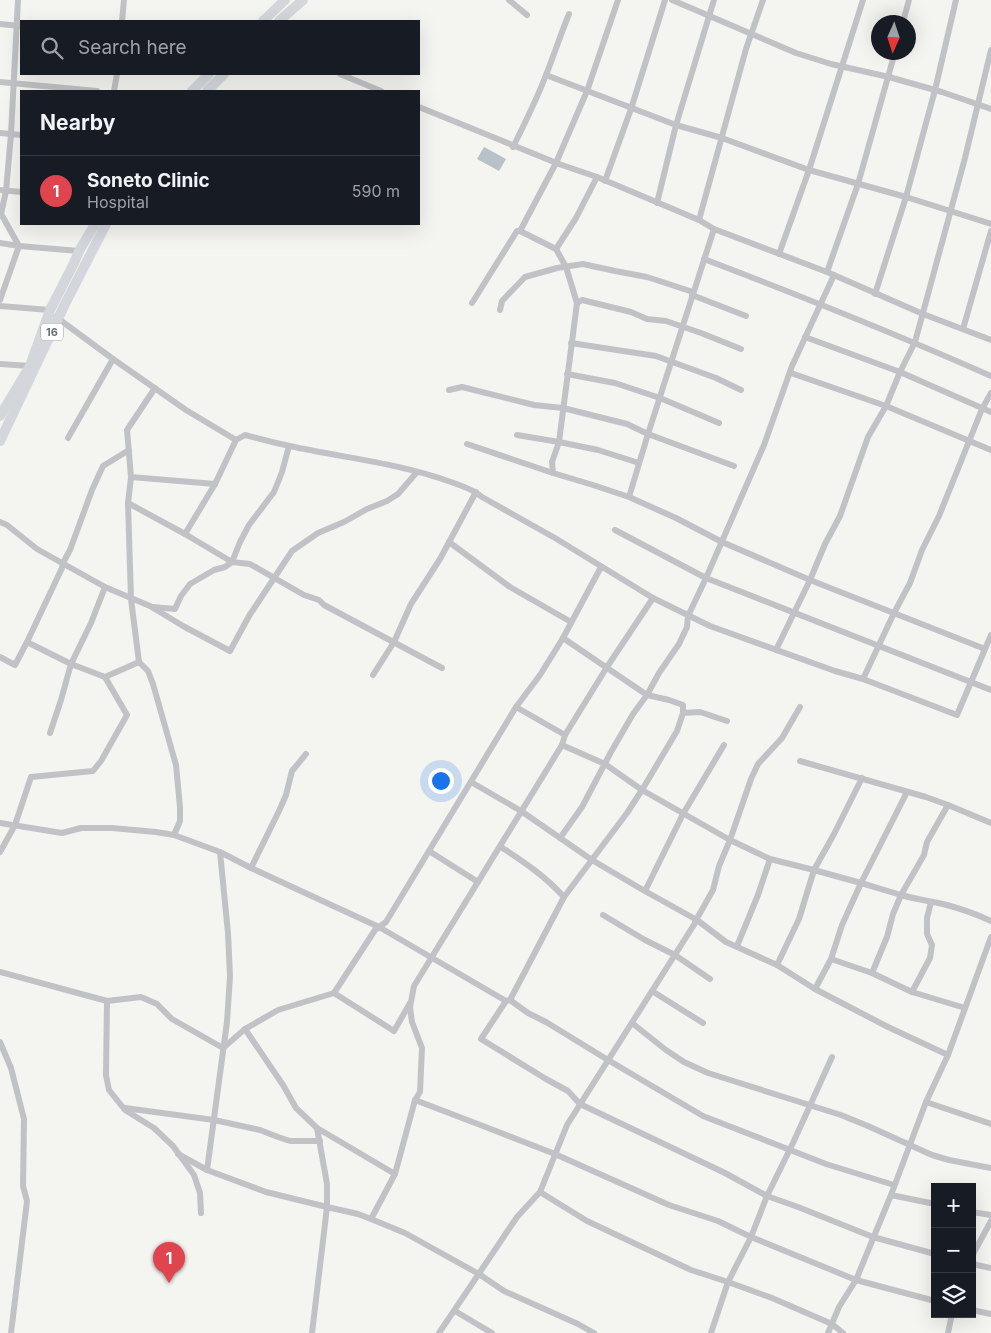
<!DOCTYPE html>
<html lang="en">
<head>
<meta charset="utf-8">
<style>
	:root { --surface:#171b24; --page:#20242c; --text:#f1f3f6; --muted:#9ea1a6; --line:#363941; --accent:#7c3aed }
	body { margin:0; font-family:Inter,sans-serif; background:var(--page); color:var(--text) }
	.controls { position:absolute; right:15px; bottom:15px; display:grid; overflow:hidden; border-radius:0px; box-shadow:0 5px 20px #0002 }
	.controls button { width:45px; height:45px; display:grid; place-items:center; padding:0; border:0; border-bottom:1px solid var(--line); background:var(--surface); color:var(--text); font:25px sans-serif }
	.compass { position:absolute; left:871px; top:15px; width:45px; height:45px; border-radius:50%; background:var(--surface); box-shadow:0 5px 20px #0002; rotate:183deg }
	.you { position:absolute; left:440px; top:780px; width:18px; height:18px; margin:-12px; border:4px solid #fff; border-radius:50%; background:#1a73e8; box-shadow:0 0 0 8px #1a73e833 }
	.badge { display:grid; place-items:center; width:32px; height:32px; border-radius:50%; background:var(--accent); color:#fff; font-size:16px; font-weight:700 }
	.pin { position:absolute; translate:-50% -41px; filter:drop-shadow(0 1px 2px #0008) }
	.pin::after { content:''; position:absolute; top:26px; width:18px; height:15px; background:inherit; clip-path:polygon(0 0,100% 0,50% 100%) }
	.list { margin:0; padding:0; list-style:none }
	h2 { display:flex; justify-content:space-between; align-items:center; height:65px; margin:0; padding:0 20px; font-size:21px }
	h2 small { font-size:16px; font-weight:400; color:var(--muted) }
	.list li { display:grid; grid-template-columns:32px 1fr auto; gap:15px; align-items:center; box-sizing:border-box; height:70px; padding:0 20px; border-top:1px solid var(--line) }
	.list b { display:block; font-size:19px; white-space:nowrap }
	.list p { margin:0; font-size:16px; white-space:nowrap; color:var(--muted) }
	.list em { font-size:16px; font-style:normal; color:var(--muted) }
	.icon { flex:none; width:28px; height:28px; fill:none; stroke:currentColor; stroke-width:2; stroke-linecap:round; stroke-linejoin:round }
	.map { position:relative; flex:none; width:991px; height:1333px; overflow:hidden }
	.search { position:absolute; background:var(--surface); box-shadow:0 5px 20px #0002; left:20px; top:20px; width:400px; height:55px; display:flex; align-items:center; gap:12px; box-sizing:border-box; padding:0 18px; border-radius:0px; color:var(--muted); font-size:19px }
	.panel { position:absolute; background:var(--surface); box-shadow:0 5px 20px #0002; left:20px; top:90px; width:400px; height:135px; border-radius:0px }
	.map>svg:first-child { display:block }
	.water { fill:#b8c1c7 }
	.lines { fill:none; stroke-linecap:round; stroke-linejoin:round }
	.street { stroke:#c0c2c6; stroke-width:6 }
	.primary { stroke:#d3d7db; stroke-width:10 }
	.labels { text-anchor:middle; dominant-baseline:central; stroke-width:5; stroke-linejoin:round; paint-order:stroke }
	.shield { fill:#fff; stroke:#949ca5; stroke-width:1 }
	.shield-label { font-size:11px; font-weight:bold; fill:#66717f }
</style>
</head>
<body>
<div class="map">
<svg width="991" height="1333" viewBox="0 0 991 1333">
	<rect width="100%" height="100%" fill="#f4f4f0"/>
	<polygon class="water" points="484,147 506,159 499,171 477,159"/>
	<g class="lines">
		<g class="street">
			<polyline points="509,0 527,15"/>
			<polyline points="672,0 796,53 831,64 889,77 942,92 991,109"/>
			<polyline points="122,21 124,0"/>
			<polyline points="903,22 909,0"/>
			<polyline points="0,24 21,26"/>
			<polyline points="340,74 381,91"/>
			<polyline points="546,75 676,125 722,138 809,170 906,197 991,224"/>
			<polyline points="0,82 97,91"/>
			<polyline points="114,91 117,74"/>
			<polyline points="419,107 559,164"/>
			<polyline points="0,133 21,135"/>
			<path d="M 513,147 C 524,125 535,103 544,80 C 553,58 560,36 569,14"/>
			<polyline points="556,163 597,177 699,220 714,229 827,272 923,314 991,340"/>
			<polyline points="605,181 631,109 665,0"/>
			<polyline points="0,190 21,192"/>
			<polyline points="657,203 676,125 714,0"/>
			<polyline points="1,214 6,191 11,134 18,0"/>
			<polyline points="699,220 746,49 763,0"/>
			<polyline points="520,231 556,249 566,267 577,303 559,442 552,462 553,473"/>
			<polyline points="0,243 19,246 79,251"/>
			<polyline points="556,249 576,218 597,177"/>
			<polyline points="779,254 809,170 863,0"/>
			<path d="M 704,259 C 801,296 896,334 991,376"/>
			<polyline points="827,272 858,184 895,52"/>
			<polyline points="834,275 792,366 764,445 706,578 688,616 687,627 679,644 659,673 647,695 669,700 683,705 683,713 677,731 642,790 627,813 564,897 510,1000 506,1001 481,1039 546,1079 568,1091 580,1104 725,1173 767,1196 798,1207 873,1237 935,1254"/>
			<polyline points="875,294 906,197 935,90 956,0"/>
			<polyline points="692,295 746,316"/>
			<polyline points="0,300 19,246 0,212"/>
			<polyline points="472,303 517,231 520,231 556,163 587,91 618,0"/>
			<polyline points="577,303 582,300 631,312 647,319 666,321 701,333 741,349"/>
			<polyline points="0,306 50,310"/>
			<polyline points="500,310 502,301 525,277 557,268 583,264 615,271 647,277 693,292"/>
			<polyline points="56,317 113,359 186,410 236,440"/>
			<polyline points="963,329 991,231"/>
			<polyline points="805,337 900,372 991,412"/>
			<polyline points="571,343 656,356 716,378 741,390"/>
			<polyline points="0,364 30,366 32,365"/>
			<polyline points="791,373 886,406 991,450"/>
			<polyline points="567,374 615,383 660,398 719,423"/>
			<polyline points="155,388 127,430 131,477 128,503 131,599 139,662 148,671 153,684 176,765 180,807 180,821 174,835"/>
			<polyline points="449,390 462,387 534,405 563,408 627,424 648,434 734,466"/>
			<polyline points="517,435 559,442 598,450 639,463"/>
			<polyline points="68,438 113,359"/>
			<polyline points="467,444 553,473 593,485 629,497 676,518 722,542 810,580 985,649"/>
			<polyline points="131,477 215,484"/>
			<polyline points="629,497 648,434 714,229"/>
			<polyline points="128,503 185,534 232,562 240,542 249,525 274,492 282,472 289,446"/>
			<polyline points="0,522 7,525 37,549 105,587 150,606 183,626 230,651 249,616 292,551 318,533 344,522 367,509 387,501 398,494 417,472"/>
			<polyline points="615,530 706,578 991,690"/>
			<path d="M 185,534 L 215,484 L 236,440 L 245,435 C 260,439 275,443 290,446 C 344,458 399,463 451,482 C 462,486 473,489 482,497 L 555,538 L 653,598 L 710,626 L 835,671 L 863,679 L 957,715 L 991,635"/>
			<polyline points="449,542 510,587 571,622"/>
			<polyline points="153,607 175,609 181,596 190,584 214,570 225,567 232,562 250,564 304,595 319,600 324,605 442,668"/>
			<polyline points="27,642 62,568 63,563 70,550 92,490 103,466 129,450"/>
			<polyline points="776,650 810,580 825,544 840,516 868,437 886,406 900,372 915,342 965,158 991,50"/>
			<polyline points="0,657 15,665 27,642 71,664 105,677"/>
			<polyline points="373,675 394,642 411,604 440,559 476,492"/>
			<polyline points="863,679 894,613 910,583 922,550 939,516 982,409 991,393"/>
			<polyline points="516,707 565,735"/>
			<polyline points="683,713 700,712 727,721"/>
			<polyline points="50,733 61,700 71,664 91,623 105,587"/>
			<polyline points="562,745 605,764 642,790 730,840 770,859 814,870 834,834 862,778"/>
			<polyline points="800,761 926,797 948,805"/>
			<polyline points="471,782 521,811 592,860 643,890 697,920 726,942 777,965 815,989 888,1027 948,1055"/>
			<polyline points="0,823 62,833 81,828 112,828 156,832 174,835 220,852 251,868 379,927 506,1001"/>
			<polyline points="560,838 582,807 611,752 633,714 647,695 563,638"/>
			<path d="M 501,847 C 524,862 545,876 564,897"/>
			<polyline points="429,851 478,882"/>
			<polyline points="0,852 15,825 31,777 93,771 101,761 127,715 105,677 139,662"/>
			<polyline points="251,868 279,811 286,795 292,771 306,754"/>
			<polyline points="645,891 683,814 724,745"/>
			<polyline points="603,915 645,940 675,955 710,979"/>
			<polyline points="695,922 713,890 719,866 730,840 751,779 758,764 782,738 800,707"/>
			<polyline points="737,946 758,895 770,859"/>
			<polyline points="831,959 842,925 861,883 907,792"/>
			<polyline points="777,965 799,919 814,870 861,883 901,895 924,855 927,842 948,805 991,823"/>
			<polyline points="0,972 107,1001 106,1075 109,1090 125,1110 154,1128 173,1146 194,1175 200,1193 201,1213"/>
			<path d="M 872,973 L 887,937 L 893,914 L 901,895 C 915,899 929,901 943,904 C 959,908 976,914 991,921"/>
			<polyline points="815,989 831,959 872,973 912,992 965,1008"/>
			<polyline points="652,991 703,1023"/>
			<polyline points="912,992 930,958 932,945 927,934 927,918 931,902"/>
			<polyline points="334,993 394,1031 410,1003"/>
			<polyline points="510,1000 528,1013 546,1022 608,1060 703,1116 826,1164 894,1185"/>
			<polyline points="107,1001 141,997 157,1004 172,1019 223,1048 245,1029 278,1010 334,993 375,930 386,922 516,707 540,675 563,638 601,567"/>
			<polyline points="632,1023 666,1050 684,1062 708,1073 841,1115 868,1126 932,1155 949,1160 991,1168"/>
			<polyline points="245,1029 283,1085 296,1108 317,1128"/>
			<polyline points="0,1042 11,1068 24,1119 23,1186 27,1201 11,1333"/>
			<polyline points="415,1100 483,1126 555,1154 669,1205 718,1221 751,1237 856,1280 935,1301"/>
			<polyline points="926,1102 991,1124"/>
			<polyline points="125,1108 214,1120 260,1130 278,1137 290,1141 320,1141"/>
			<polyline points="178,1154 207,1170 266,1192 327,1207 327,1184 317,1128 395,1174 371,1219 405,1233 479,1274 504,1291 578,1324 594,1333"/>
			<polyline points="207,1170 227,1022 230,976 228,933 220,852"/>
			<polyline points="395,1174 415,1100 420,1092 422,1048 412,1022 410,1007 414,986 562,745 565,735 607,667 653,598"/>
			<polyline points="540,1192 587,1221 691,1270 728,1282 772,1298 832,1324 843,1333"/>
			<polyline points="891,1195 935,1204"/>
			<polyline points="972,1212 991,1215"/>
			<polyline points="972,1256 991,1221"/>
			<polyline points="972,1264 991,1268"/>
			<polyline points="972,1310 991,1314"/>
			<polyline points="455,1311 492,1333"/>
			<polyline points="312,1333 327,1207 358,1214 371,1219"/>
			<polyline points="439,1333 517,1217 540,1192 567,1125 697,920"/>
			<polyline points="711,1333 728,1282 751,1237 767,1196 793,1143 832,1057"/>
			<polyline points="828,1333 839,1307 856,1280 891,1195 926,1102 948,1055 991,937"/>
			<polyline points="948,1333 952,1314"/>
		</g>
		<g class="primary">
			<polyline points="263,21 285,0"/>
			<polyline points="279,21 303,0"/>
			<polyline points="192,91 209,74"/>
			<polyline points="207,91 224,74"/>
			<polyline points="0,416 30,366 50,310 74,263 79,251 95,224"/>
			<polyline points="0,441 65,304 106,224"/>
		</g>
	</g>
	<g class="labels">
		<rect class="shield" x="41" y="323.5" width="22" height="17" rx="4"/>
		<g class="shield-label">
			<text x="52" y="332">16</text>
		</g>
	</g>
</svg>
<div class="controls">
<button>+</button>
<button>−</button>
<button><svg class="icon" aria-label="layers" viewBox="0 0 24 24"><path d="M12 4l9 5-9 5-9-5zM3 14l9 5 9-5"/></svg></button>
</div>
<svg class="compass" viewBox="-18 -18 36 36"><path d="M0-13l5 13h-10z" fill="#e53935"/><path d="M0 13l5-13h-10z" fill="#9ea1a6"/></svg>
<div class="you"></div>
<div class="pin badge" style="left:169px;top:1283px;background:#e0444e">1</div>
<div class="search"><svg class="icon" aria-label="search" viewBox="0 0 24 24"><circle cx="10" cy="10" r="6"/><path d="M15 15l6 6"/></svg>Search here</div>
<section class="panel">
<h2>Nearby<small></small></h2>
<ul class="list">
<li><span class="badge" style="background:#e0444e">1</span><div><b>Soneto Clinic</b><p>Hospital</p></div><em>590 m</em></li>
</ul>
</section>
</div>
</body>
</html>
